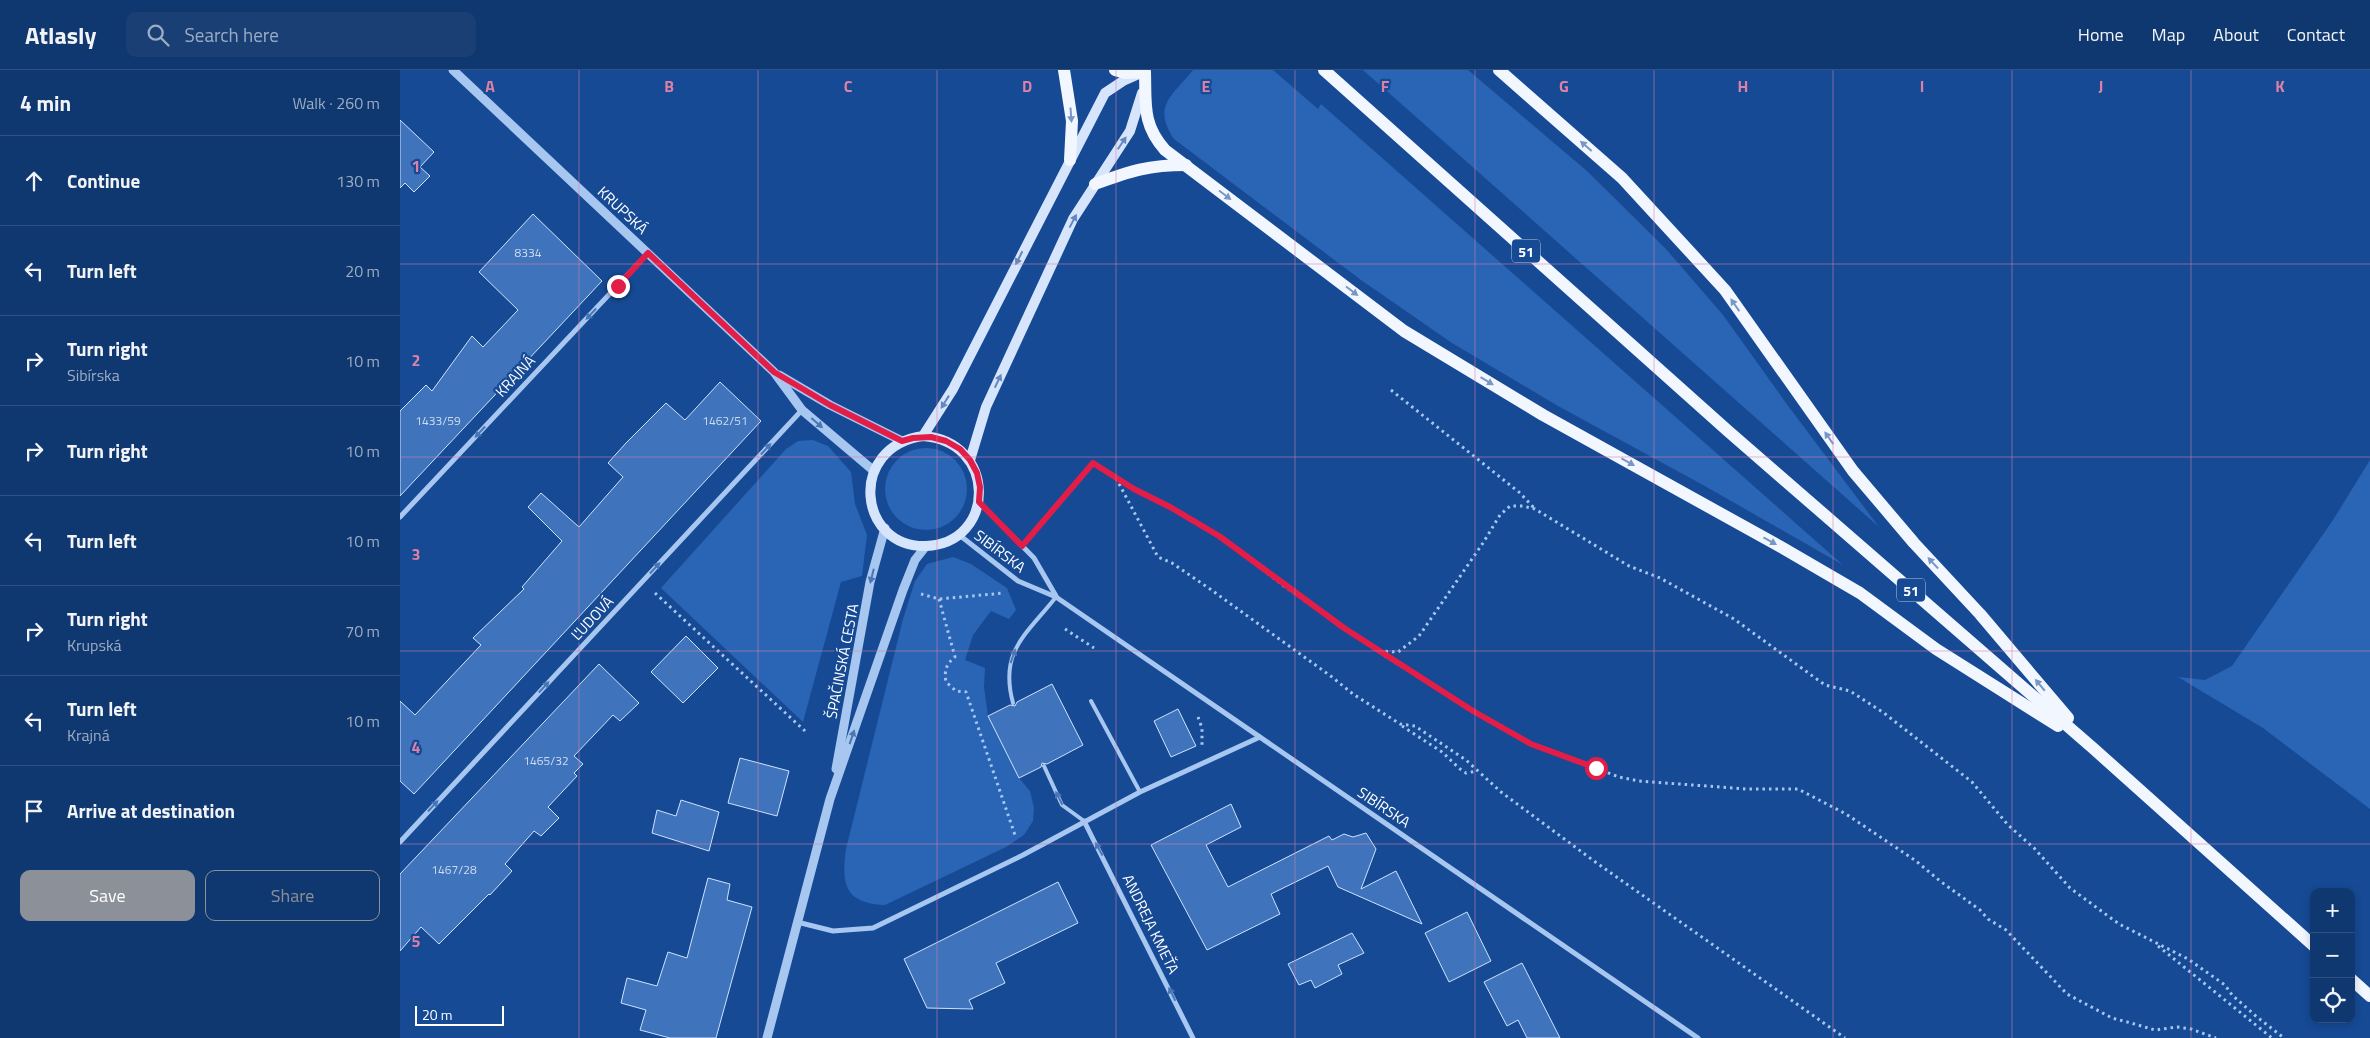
<!DOCTYPE html>
<html lang="en">
<head>
<meta charset="utf-8">
<style>
	:root { --surface:#103870; --page:#193f75; --text:#f1f3f6; --muted:#9cacc3; --line:#305283; --accent:#8c9099 }
	body { margin:0; font-family:"Titillium Web",sans-serif; background:var(--page); color:var(--text) }
	.controls { position:absolute; right:15px; bottom:15px; display:grid; overflow:hidden; border-radius:10px; box-shadow:0 2px 8px #0003 }
	.controls button { width:45px; height:45px; display:grid; place-items:center; padding:0; border:0; border-bottom:1px solid var(--line); background:var(--surface); color:var(--text); font:25px sans-serif }
	.scale { position:absolute; left:15px; bottom:12px; width:89px; box-sizing:border-box; padding-left:5px; border:2px solid #fff; border-top:0; font-size:14px; line-height:18px; white-space:nowrap; color:#fff; -webkit-text-stroke:4px #164a95; paint-order:stroke }
	.stop { position:absolute; width:15px; height:15px; margin:-11px; border:4px solid #e11d48; border-radius:50%; background:#fff }
	.stop.end { background:#e11d48; border-color:#fff; box-shadow:0 1px 5px #0008 }
	.list { margin:0; padding:0; list-style:none }
	h2 { display:flex; justify-content:space-between; align-items:center; height:65px; margin:0; padding:0 20px; font-size:21px }
	h2 small { font-size:16px; font-weight:400; color:var(--muted) }
	.list li { display:grid; grid-template-columns:32px 1fr auto; gap:15px; align-items:center; box-sizing:border-box; height:90px; padding:0 20px; border-top:1px solid var(--line) }
	.list b { display:block; font-size:19px; white-space:nowrap }
	.list p { margin:0; font-size:16px; white-space:nowrap; color:var(--muted) }
	.list em { font-size:16px; font-style:normal; color:var(--muted) }
	.actions { display:flex; gap:10px; padding:15px 20px }
	.actions a { flex:1; padding:11px 0; border:1px solid var(--accent); border-radius:10px; text-align:center; font-size:18px; color:var(--accent) }
	.actions .main { background:var(--accent); color:#fff }
	.icon { flex:none; width:28px; height:28px; fill:none; stroke:currentColor; stroke-width:2; stroke-linecap:round; stroke-linejoin:round }
	.map { position:relative; flex:none; width:1970px; height:968px; overflow:hidden }
	header { display:flex; align-items:center; gap:30px; box-sizing:border-box; height:70px; padding:0 25px; background:var(--surface); border-bottom:1px solid var(--line) }
	header strong { font-size:24px }
	nav { display:flex; gap:28px; margin-inline-start:auto; font-size:18px }
	.search { width:350px; height:45px; background:var(--page); display:flex; align-items:center; gap:12px; box-sizing:border-box; padding:0 18px; border-radius:10px; color:var(--muted); font-size:19px }
	main { display:flex }
	aside { flex:1; background:var(--surface) }
	.map>svg:first-child { display:block }
	.green { fill:#2a64b4 }
	.building { fill:#3f74bc; stroke:#cee2fc }
	.lines { fill:none; stroke-linecap:round; stroke-linejoin:round }
	.path { stroke:#a7c7f1; stroke-width:3; stroke-dasharray:2.5 4; stroke-linecap:butt }
	.service { stroke:#a7c7f1; stroke-width:4 }
	.minor { stroke:#a7c7f1; stroke-width:5 }
	.tertiary { stroke:#a7c7f1; stroke-width:9 }
	.secondary { stroke:#d6e5fc; stroke-width:10 }
	.primary { stroke:#f1f6ff; stroke-width:12 }
	.oneway { fill:#7997c5 }
	.oneway2 { fill:#6388be }
	.oneway3 { fill:#4976b5 }
	.route { stroke:#e11d48; stroke-width:6 }
	.grid { fill:none; stroke:#dd80a5; stroke-width:1; stroke-opacity:0.55 }
	.labels { text-anchor:middle; dominant-baseline:central; stroke-width:4.5; stroke-linejoin:round; paint-order:stroke }
	.number-label { font-size:12px; fill:#cfdcee }
	.shield { fill:#164a95; stroke:#b9c9df; stroke-width:1 }
	.shield-label { font-size:14px; font-weight:bold; fill:#fff }
	.street-label { font-size:15px; fill:#fff; stroke:#164a95 }
	.grid-label { font-size:16px; text-anchor:middle; font-weight:bold; fill:#dd80a5; stroke:#164a95; stroke-width:4.5; stroke-linejoin:round; paint-order:stroke }
</style>
</head>
<body>
<header>
<strong>Atlasly</strong>
<div class="search"><svg class="icon" aria-label="search" viewBox="0 0 24 24"><circle cx="10" cy="10" r="6"/><path d="M15 15l6 6"/></svg>Search here</div>
<nav><a>Home</a><a>Map</a><a>About</a><a>Contact</a></nav>
</header>
<main>
<aside>
<h2>4 min<small>Walk · 260 m</small></h2>
<ul class="list">
<li><svg class="icon" aria-label="ahead" viewBox="0 0 24 24"><path d="M12 20V5M6 11l6-6 6 6"/></svg><div><b>Continue</b></div><em>130 m</em></li>
<li><svg class="icon" aria-label="left" viewBox="0 0 24 24"><path d="M17 20v-9H6M10 6l-5 5 5 5"/></svg><div><b>Turn left</b></div><em>20 m</em></li>
<li><svg class="icon" aria-label="right" viewBox="0 0 24 24"><path d="M7 20v-9h11M14 6l5 5-5 5"/></svg><div><b>Turn right</b><p>Sibírska</p></div><em>10 m</em></li>
<li><svg class="icon" aria-label="right" viewBox="0 0 24 24"><path d="M7 20v-9h11M14 6l5 5-5 5"/></svg><div><b>Turn right</b></div><em>10 m</em></li>
<li><svg class="icon" aria-label="left" viewBox="0 0 24 24"><path d="M17 20v-9H6M10 6l-5 5 5 5"/></svg><div><b>Turn left</b></div><em>10 m</em></li>
<li><svg class="icon" aria-label="right" viewBox="0 0 24 24"><path d="M7 20v-9h11M14 6l5 5-5 5"/></svg><div><b>Turn right</b><p>Krupská</p></div><em>70 m</em></li>
<li><svg class="icon" aria-label="left" viewBox="0 0 24 24"><path d="M17 20v-9H6M10 6l-5 5 5 5"/></svg><div><b>Turn left</b><p>Krajná</p></div><em>10 m</em></li>
<li><svg class="icon" aria-label="arrive" viewBox="0 0 24 24"><path d="M6 21V4h12l-3 4 3 4H6"/></svg><div><b>Arrive at destination</b></div></li>
</ul>
<div class="actions"><a class="main">Save</a><a>Share</a></div>
</aside>
<div class="map">
<svg width="1970" height="968" viewBox="0 0 1970 968">
	<rect width="100%" height="100%" fill="#164a95"/>
	<g class="green">
		<path d="M 793,0 L 873,0 L 918,39 L 921,34 L 1443,495 L 1303,415 L 1158,336 L 1052,273 L 961,210 L 774,69 C 752,36 772,26 793,0 Z"/>
		<polygon points="963,0 1068,0 1187,101 1266,179 1323,245 1386,333 1479,457"/>
		<polygon points="413,370 428,376 451,402 455,434 467,465 462,506 441,512 403,652 261,518 386,379 398,371"/>
		<circle cx="526" cy="419" r="41"/>
		<polygon points="1970,390 1970,739 1863,658 1778,607 1805,610 1832,596 1933,450"/>
		<path d="M 553,487 L 571,494 L 607,518 L 616,540 L 609,549 L 591,541 L 573,565 L 565,590 L 585,598 L 584,617 L 588,646 L 619,708 L 630,721 L 634,738 L 633,751 L 624,765 L 606,777 L 485,835 C 445,833 441,815 446,779 L 503,549 L 515,511 L 527,494 Z"/>
	</g>
	<g class="building">
		<polygon points="0,50 34,82 20,97 30,106 14,122 5,113 0,118"/>
		<polygon points="133,144 202,211 0,426 0,341 26,315 32,321 72,266 83,277 118,240 79,202"/>
		<polygon points="320,312 361,351 14,724 0,711 0,631 15,645 81,575 73,568 124,519 122,517 162,471 128,437 141,423 179,457 223,407 208,393 226,373 266,333 285,350"/>
		<polygon points="286,566 318,598 283,633 251,602"/>
		<polygon points="199,594 239,633 220,651 213,645 174,686 183,694 174,703 177,706 148,737 159,748 141,766 134,761 105,794 112,801 90,825 89,824 39,874 21,857 0,881 0,804"/>
		<polygon points="652,614 683,675 647,694 642,693 641,697 619,708 588,646 610,635 615,636 617,632"/>
		<polygon points="778,639 796,676 771,687 754,651"/>
		<polygon points="340,688 389,701 377,746 328,733"/>
		<polygon points="281,730 319,742 309,781 252,763 257,740 276,746"/>
		<polygon points="831,734 841,757 806,775 828,817 929,766 932,770 944,764 953,767 966,763 976,779 961,819 996,801 1022,854 938,817 928,796 871,824 880,844 807,880 751,775"/>
		<polygon points="308,808 330,814 327,830 352,837 316,968 270,968 240,960 246,940 221,933 227,908 257,916 268,882 287,888"/>
		<polygon points="658,812 678,853 596,893 605,913 569,930 573,939 527,938 504,889"/>
		<polygon points="1067,842 1091,891 1049,912 1025,863"/>
		<polygon points="952,863 964,883 938,895 942,904 915,918 911,910 899,915 888,894"/>
		<polygon points="1122,893 1160,968 1127,968 1118,950 1107,956 1084,912"/>
	</g>
	<g class="lines">
		<g class="path">
			<polyline points="991,320 1120,423 1135,439"/>
			<polyline points="716,408 758,487 772,493 810,519 932,607 953,624 1000,654 1015,656 1066,690 1101,722 1194,791 1445,968"/>
			<polyline points="633,463 693,393 734,419 771,437 819,466 884,516 985,586 1073,641 1131,674 1219,707 1239,711 1346,719 1398,719 1446,744 1516,791 1540,811 1580,840 1588,849 1606,860 1667,924 1712,948 1731,953 1755,960 1777,957 1791,959 1816,968"/>
			<polyline points="255,523 405,661"/>
			<polyline points="521,524 539,529 604,523"/>
			<path d="M 539,529 L 555,587 C 546,594 544,601 546,612 L 556,621 L 566,622 L 616,768"/>
			<polyline points="665,559 694,578"/>
			<polyline points="979,581 998,582 1019,566 1083,473 1100,445 1110,436 1123,436 1135,439 1229,496 1260,508 1334,549 1425,615 1450,621 1484,643 1572,712 1608,755 1634,778 1670,818 1719,854 1788,889 1825,915 1832,925 1857,947 1884,968"/>
			<polyline points="798,647 802,658 802,675"/>
			<polyline points="1002,656 1042,682 1060,699 1066,703 1077,701"/>
			<polyline points="1758,876 1872,968"/>
		</g>
		<g class="service">
			<polyline points="691,631 740,722"/>
			<path d="M 613,633 C 599,581 626,565 656,527"/>
			<polyline points="644,696 662,735 684,751"/>
		</g>
		<g class="minor">
			<polyline points="579,432 634,488 656,526"/>
			<polyline points="0,447 248,183"/>
			<polyline points="558,464 618,511 656,527 1298,968"/>
			<polyline points="684,751 793,968"/>
			<polyline points="0,772 402,340"/>
			<polyline points="397,852 433,861 473,858 623,785 740,722 860,667"/>
		</g>
		<g class="tertiary">
			<polyline points="53,0 374,302 402,340 474,401"/>
			<polyline points="379,305 430,335 502,371"/>
			<polyline points="436,699 470,512 485,458"/>
			<polyline points="367,968 430,729 503,520 515,490 526,476"/>
		</g>
		<g class="secondary">
			<path d="M 523,366 C 597,371 597,473 526,476 C 458,478 447,377 523,366 L 553,319 L 705,23 L 723,11 L 739,4"/>
			<polyline points="570,390 586,337 673,149 730,61 742,23"/>
		</g>
		<g class="primary">
			<polyline points="664,0 672,51 670,90"/>
			<path d="M 715,0 L 725,3 L 745,2 C 746,34 742,54 765,80 L 1004,261 L 1143,345 L 1381,477 L 1460,523 L 1536,579 L 1658,656"/>
			<polyline points="924,0 1328,361 1694,679 1914,876"/>
			<polyline points="1099,0 1222,108 1325,220 1453,401 1514,473 1580,544 1668,648"/>
			<path d="M 695,114 C 730,101 749,95 786,95"/>
			<polyline points="1951,909 1970,926"/>
		</g>
	</g>
	<defs><path id="oneway-solid" d="M-6-.8H1V-3.2L6.5 0L1 3.2V.8H-6Z" transform="scale(1.25)"/></defs>
	<g class="oneway">
		<use href="#oneway-solid" transform="translate(671 45) rotate(86)"/>
		<use href="#oneway-solid" transform="translate(1186 76) rotate(-139)"/>
		<use href="#oneway-solid" transform="translate(825 125) rotate(37)"/>
		<use href="#oneway-solid" transform="translate(952 221) rotate(37)"/>
		<use href="#oneway-solid" transform="translate(1335 235) rotate(-125)"/>
		<use href="#oneway-solid" transform="translate(1087 311) rotate(31)"/>
		<use href="#oneway-solid" transform="translate(1429 368) rotate(-125)"/>
		<use href="#oneway-solid" transform="translate(1228 392) rotate(29)"/>
		<use href="#oneway-solid" transform="translate(1370 471) rotate(29)"/>
		<use href="#oneway-solid" transform="translate(1533 493) rotate(-133)"/>
		<use href="#oneway-solid" transform="translate(1640 615) rotate(-130)"/>
	</g>
	<g class="oneway2">
		<use href="#oneway-solid" transform="translate(722 73) rotate(-56)"/>
		<use href="#oneway-solid" transform="translate(673 151) rotate(-62)"/>
		<use href="#oneway-solid" transform="translate(619 188) rotate(117)"/>
		<use href="#oneway-solid" transform="translate(598 311) rotate(-65)"/>
		<use href="#oneway-solid" transform="translate(545 332) rotate(122)"/>
	</g>
	<g class="oneway3">
		<use href="#oneway-solid" transform="translate(191 244) rotate(133)"/>
		<use href="#oneway-solid" transform="translate(417 353) rotate(41)"/>
		<use href="#oneway-solid" transform="translate(80 362) rotate(133)"/>
		<use href="#oneway-solid" transform="translate(366 379) rotate(-47)"/>
		<use href="#oneway-solid" transform="translate(255 498) rotate(-47)"/>
		<use href="#oneway-solid" transform="translate(472 506) rotate(104)"/>
		<use href="#oneway-solid" transform="translate(613 586) rotate(-71)"/>
		<use href="#oneway-solid" transform="translate(144 617) rotate(-47)"/>
		<use href="#oneway-solid" transform="translate(452 667) rotate(-71)"/>
		<use href="#oneway-solid" transform="translate(659 728) rotate(-117)"/>
		<use href="#oneway-solid" transform="translate(33 736) rotate(-47)"/>
		<use href="#oneway-solid" transform="translate(699 779) rotate(-118)"/>
		<use href="#oneway-solid" transform="translate(772 924) rotate(-116)"/>
	</g>
	<g class="lines">
		<polyline class="route" points="218,216 248,183 374,302 430,335 502,371 513,368 531,367 546,371 560,379 570,390 577,403 580,417 579,432 622,476 693,393 734,419 770,437 819,466 944,558 1073,641 1131,674 1196,698"/>
	</g>
	<path class="grid" d="M 179,0 L 179,968M 358,0 L 358,968M 537,0 L 537,968M 716,0 L 716,968M 895,0 L 895,968M 1075,0 L 1075,968M 1254,0 L 1254,968M 1433,0 L 1433,968M 1612,0 L 1612,968M 1791,0 L 1791,968M 0,194 L 1970,194M 0,387 L 1970,387M 0,581 L 1970,581M 0,774 L 1970,774"/>
	<g class="labels">
		<g class="number-label">
			<text x="128" y="182">8334</text>
			<text x="38" y="350">1433/59</text>
			<text x="325" y="350">1462/51</text>
			<text x="146" y="690">1465/32</text>
			<text x="54" y="799">1467/28</text>
		</g>
		<g class="shield">
			<rect x="1112" y="169.5" width="28" height="23" rx="4"/>
			<rect x="1497" y="508.5" width="28" height="23" rx="4"/>
		</g>
		<g class="shield-label">
			<text x="1126" y="181">51</text>
			<text x="1511" y="520">51</text>
		</g>
		<g class="street-label">
			<text transform="translate(223 140) rotate(43)">KRUPSKÁ</text>
			<text transform="translate(115 306) rotate(-47)">KRAJNÁ</text>
			<text transform="translate(600 481) rotate(37)">SIBÍRSKA</text>
			<text transform="translate(192 548) rotate(-47)">ĽUDOVÁ</text>
			<text transform="translate(442 591) rotate(-79)">ŠPAČINSKÁ CESTA</text>
			<text transform="translate(984 737) rotate(34)">SIBÍRSKA</text>
			<text transform="translate(751 854) rotate(64)">ANDREJA KMEŤA</text>
		</g>
	</g>
	<g class="grid-label">
		<text x="90" y="22">A</text>
		<text x="269" y="22">B</text>
		<text x="448" y="22">C</text>
		<text x="627" y="22">D</text>
		<text x="806" y="22">E</text>
		<text x="985" y="22">F</text>
		<text x="1164" y="22">G</text>
		<text x="1343" y="22">H</text>
		<text x="1522" y="22">I</text>
		<text x="1701" y="22">J</text>
		<text x="1880" y="22">K</text>
		<text x="16" y="102">1</text>
		<text x="16" y="296">2</text>
		<text x="16" y="490">3</text>
		<text x="16" y="683">4</text>
		<text x="16" y="877">5</text>
	</g>
</svg>
<div class="controls">
<button>+</button>
<button>−</button>
<button><svg class="icon" aria-label="locate" viewBox="0 0 24 24"><circle cx="12" cy="12" r="6"/><path d="M12 2v4M12 18v4M2 12h4M18 12h4"/></svg></button>
</div>
<div class="scale">20 m</div>
<div class="stop" style="left:1196px;top:698px"></div>
<div class="stop end" style="left:218px;top:216px"></div>
</div>
</main>
</body>
</html>
